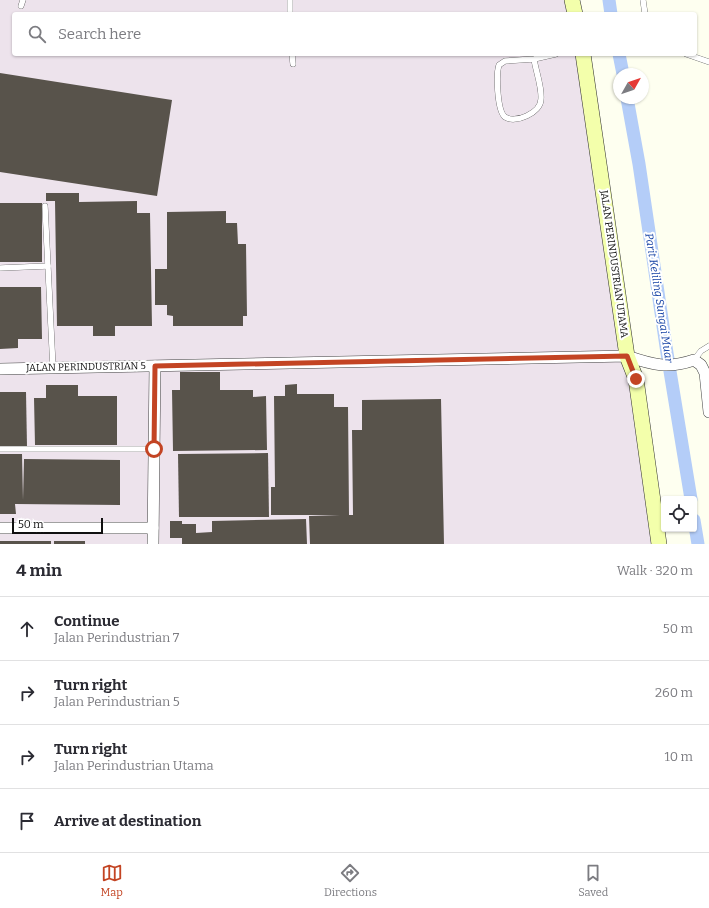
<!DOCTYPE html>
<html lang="en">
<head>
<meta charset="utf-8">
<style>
	:root { --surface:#fff; --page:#f2f2f3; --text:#2b2b33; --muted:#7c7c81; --line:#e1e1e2; --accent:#c34423 }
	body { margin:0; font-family:Bitter,serif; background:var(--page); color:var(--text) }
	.controls { position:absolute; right:12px; bottom:12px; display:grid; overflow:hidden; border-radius:4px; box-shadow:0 1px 3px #0004 }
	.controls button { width:36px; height:36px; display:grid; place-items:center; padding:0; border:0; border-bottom:1px solid var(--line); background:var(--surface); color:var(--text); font:20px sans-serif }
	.compass { position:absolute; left:613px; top:68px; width:36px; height:36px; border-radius:50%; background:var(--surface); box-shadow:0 1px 3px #0004; rotate:50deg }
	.scale { position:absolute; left:12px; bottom:10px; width:91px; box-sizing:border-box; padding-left:4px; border:2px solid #0f0f0f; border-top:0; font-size:11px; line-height:14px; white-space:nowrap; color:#0f0f0f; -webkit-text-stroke:3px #fff; paint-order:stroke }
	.stop { position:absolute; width:12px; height:12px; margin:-9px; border:3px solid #c34423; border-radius:50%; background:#fff }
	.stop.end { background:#c34423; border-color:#fff; box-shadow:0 1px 4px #0008 }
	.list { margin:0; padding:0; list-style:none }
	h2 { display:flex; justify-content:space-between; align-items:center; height:52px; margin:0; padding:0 16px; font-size:17px }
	h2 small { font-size:13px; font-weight:400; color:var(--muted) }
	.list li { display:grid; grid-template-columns:26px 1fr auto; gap:12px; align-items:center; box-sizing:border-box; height:64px; padding:0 16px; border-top:1px solid var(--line) }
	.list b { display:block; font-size:15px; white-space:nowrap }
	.list p { margin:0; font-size:13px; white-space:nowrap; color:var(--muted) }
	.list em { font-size:13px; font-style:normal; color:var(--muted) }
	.icon { flex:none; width:22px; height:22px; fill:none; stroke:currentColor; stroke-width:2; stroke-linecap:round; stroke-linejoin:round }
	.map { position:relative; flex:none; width:709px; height:544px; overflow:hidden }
	.search { position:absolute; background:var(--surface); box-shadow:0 1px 3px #0004; left:12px; right:12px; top:12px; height:44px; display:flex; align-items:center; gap:10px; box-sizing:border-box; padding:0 14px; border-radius:4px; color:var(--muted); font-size:15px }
	.sheet { height:308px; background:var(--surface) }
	nav { display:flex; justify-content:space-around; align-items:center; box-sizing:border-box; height:56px; border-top:1px solid var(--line); background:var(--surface); font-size:11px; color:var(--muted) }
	nav a { display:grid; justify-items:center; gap:2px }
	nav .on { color:var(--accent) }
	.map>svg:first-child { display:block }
	.industrial { fill:#ede3ec }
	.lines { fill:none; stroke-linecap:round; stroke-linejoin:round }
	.canal { stroke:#b4cdf8; stroke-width:13 }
	.building { fill:#58534b }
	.lane-casing { stroke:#424242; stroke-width:6 }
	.street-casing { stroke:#424242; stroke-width:12 }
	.secondary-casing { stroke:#313131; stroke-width:16 }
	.lane { stroke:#fff; stroke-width:5.5 }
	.street { stroke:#fff; stroke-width:11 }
	.secondary { stroke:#f3ffab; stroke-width:15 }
	.route { stroke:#c34423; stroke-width:5 }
	.labels { text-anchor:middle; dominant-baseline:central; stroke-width:4; stroke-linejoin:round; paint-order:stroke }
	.street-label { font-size:10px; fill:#0f0f0f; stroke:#fff }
	.water-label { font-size:11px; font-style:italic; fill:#1441a4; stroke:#fff }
</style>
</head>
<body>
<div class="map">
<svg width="709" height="544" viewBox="0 0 709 544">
	<rect width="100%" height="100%" fill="#fefff0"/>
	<polygon class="industrial" points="0,0 574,0 576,14 14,14 14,54 583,54 666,544 0,544"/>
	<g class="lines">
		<g class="canal">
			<polyline points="609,0 611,14"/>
			<polyline points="619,54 623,74"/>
			<polyline points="627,98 639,164 667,353 691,499"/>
			<polyline points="694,520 698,544"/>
		</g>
	</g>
	<g class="building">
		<polygon points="0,73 172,100 157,196 0,172"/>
		<polygon points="46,193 79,193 79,202 137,201 137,213 150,213 152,326 115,326 115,336 93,336 93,326 57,326 55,201 46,201"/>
		<rect x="0" y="203" width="42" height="59"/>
		<polygon points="226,211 226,223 237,223 238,244 246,244 247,316 243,316 243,326 173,326 173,316 167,315 167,305 155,305 155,269 167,269 167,212"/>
		<polygon points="0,287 41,287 42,339 18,339 18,348 0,349"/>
		<polygon points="180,372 220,372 220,390 253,390 253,397 266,396 267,450 173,451 172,390 180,390"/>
		<polygon points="297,384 297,394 334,394 334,407 348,407 349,515 353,515 352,430 362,430 362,400 441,399 444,544 310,544 309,516 340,515 271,515 271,487 275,487 274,396 285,396 285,385"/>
		<polygon points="46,385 78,385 78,396 117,396 117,445 35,445 34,398 46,398"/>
		<polygon points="0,392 26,392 27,447 0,447"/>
		<polygon points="268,453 269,517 179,517 178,454"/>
		<polygon points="0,454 22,454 23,500 24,459 120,460 120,505 15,504 16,514 0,514"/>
		<polygon points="306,519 307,544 182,544 182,538 170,538 170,521 182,521 182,524 196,524 196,533 212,532 212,521"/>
		<rect x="0" y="541" width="51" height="3"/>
		<rect x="54" y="541" width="31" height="3"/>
	</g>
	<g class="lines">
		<defs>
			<g id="lane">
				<polyline points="290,0 290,14"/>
				<polyline points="643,0 645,14"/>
				<polyline points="21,6 23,0"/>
				<polyline points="292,54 293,64"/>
				<polyline points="686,54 709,62"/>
				<path d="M 534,59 C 536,72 542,87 541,99 C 541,113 515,124 505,117 C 497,111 496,74 499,65 L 505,61 L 534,59 L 556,54"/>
				<polyline points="45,206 53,368"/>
				<polyline points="0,268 48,266"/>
				<polyline points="694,360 701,351 709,346"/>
				<polyline points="0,449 154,449"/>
			</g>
			<g id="street">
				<path d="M 0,369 L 627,356 C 653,365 668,369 694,360 L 701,365 L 705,373 L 709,412"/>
				<polyline points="0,528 153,528"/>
				<polyline points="153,544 155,366"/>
			</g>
			<g id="secondary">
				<polyline points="572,0 575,14"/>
				<polyline points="583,54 627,356 636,379 659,544"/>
			</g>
		</defs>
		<use href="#lane" class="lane-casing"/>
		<use href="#street" class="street-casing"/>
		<use href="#secondary" class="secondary-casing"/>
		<use href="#lane" class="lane"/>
		<use href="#street" class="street"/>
		<use href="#secondary" class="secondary"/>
	</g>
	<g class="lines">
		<polyline class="route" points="154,449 155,366 627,356 636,379"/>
	</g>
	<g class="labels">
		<g class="street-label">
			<text transform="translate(614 264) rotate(82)">JALAN PERINDUSTRIAN UTAMA</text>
			<text transform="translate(86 367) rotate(-1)">JALAN PERINDUSTRIAN 5</text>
		</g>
		<g class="water-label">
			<text transform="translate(659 298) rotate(81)">Parit Keliling Sungai Muar</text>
		</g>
	</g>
</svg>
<div class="controls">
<button><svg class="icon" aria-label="locate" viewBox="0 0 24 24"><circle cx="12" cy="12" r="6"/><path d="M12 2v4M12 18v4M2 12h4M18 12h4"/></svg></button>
</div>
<svg class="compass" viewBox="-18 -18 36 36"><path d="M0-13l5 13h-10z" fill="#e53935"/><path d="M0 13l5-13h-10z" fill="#7c7c81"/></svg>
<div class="scale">50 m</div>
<div class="stop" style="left:154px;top:449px"></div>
<div class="stop end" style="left:636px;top:379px"></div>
<div class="search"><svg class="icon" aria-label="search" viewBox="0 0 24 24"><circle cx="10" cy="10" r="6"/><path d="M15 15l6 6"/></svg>Search here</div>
</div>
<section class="sheet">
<h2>4 min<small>Walk · 320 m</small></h2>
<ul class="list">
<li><svg class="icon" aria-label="ahead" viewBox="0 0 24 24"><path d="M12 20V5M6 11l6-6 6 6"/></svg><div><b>Continue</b><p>Jalan Perindustrian 7</p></div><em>50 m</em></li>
<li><svg class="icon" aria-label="right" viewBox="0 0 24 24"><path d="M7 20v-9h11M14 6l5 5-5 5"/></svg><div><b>Turn right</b><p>Jalan Perindustrian 5</p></div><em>260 m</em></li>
<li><svg class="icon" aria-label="right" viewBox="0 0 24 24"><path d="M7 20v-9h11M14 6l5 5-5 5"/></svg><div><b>Turn right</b><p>Jalan Perindustrian Utama</p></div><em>10 m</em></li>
<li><svg class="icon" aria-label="arrive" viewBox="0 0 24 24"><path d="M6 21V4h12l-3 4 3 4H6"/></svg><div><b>Arrive at destination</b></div></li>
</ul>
</section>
<nav>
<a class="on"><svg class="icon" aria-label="map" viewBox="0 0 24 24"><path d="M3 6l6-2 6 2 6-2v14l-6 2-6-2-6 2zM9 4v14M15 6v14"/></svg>Map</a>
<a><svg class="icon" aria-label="directions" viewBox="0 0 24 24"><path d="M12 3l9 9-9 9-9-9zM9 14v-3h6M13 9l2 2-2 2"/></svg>Directions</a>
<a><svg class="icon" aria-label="saved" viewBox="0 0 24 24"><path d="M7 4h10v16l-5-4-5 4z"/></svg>Saved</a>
</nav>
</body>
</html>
